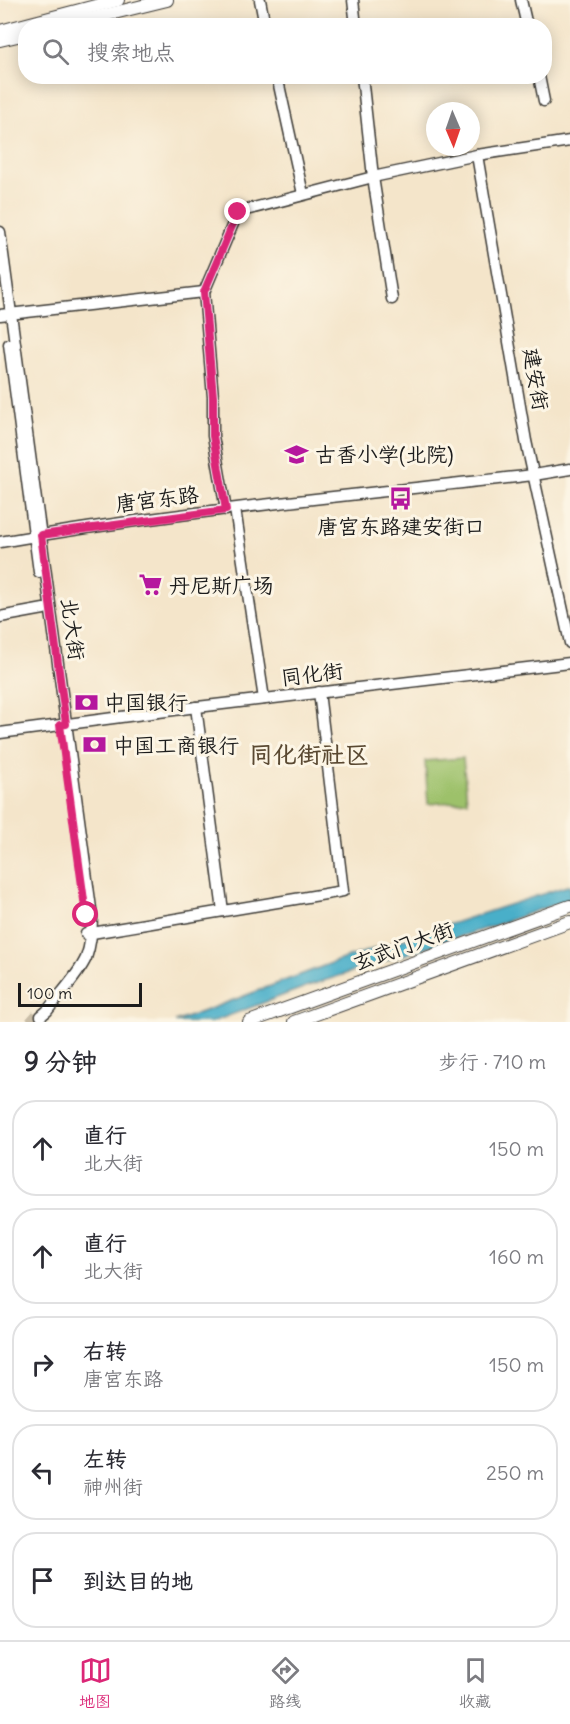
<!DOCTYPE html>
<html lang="zh">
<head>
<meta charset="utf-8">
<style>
	:root { --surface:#fff; --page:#f2f2f3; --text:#2b2b33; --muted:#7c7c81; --line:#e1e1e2; --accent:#db2777 }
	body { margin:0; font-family:Delius,"LXGW WenKai TC",sans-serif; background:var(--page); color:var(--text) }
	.compass { position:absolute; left:426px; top:102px; width:54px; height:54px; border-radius:50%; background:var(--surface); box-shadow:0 3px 15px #0003; rotate:178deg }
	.scale { position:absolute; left:18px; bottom:15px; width:124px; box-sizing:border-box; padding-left:6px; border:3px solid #1c1c1c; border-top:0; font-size:16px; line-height:21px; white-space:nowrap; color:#1c1c1c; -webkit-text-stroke:4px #fcf5e5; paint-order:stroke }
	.stop { position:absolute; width:18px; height:18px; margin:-14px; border:4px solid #db2777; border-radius:50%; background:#fff }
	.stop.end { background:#db2777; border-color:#fff; box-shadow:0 2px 6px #0008 }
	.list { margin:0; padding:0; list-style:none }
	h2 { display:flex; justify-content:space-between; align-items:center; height:78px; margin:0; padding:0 24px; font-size:26px }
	h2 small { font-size:20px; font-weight:400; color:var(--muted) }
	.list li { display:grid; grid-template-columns:39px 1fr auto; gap:18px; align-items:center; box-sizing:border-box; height:96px; margin:0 12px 12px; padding:0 12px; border:2px solid var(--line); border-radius:24px }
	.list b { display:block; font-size:22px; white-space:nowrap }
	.list p { margin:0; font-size:20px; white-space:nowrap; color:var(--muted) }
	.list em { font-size:20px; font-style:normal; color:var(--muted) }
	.icon { flex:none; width:33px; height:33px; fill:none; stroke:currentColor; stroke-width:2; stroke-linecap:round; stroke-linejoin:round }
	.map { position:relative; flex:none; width:570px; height:1022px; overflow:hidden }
	.search { position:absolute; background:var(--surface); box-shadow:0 3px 15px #0003; left:18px; right:18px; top:18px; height:66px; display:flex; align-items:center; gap:15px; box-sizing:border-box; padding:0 21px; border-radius:24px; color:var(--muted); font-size:22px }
	.sheet { height:618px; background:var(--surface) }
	nav { display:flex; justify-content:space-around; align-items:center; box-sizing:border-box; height:84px; border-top:2px solid var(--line); background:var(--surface); font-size:16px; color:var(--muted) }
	nav a { display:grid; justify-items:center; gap:3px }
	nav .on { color:var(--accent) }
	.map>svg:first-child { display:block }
	.green { fill:#9dc16a; stroke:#5c6e43; stroke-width:1.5 }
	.water { fill:#4aafc9; stroke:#336672; stroke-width:1.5 }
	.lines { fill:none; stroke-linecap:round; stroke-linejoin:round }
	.minor-tunnel { stroke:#c9bda7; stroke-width:10; stroke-dasharray:10 5; stroke-linecap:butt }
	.minor-casing { stroke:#3c3a36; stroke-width:13 }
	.major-casing { stroke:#3c3a36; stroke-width:14 }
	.minor { stroke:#fff; stroke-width:10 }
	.major { stroke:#fff; stroke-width:12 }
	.route { stroke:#db2777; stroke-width:8 }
	.labels { text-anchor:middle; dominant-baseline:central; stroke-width:6; stroke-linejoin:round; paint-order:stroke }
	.street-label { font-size:21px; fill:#1c1c1c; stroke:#fcf5e5 }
	.poi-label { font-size:21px; fill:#1c1c1c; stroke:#fcf5e5; text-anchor:start }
	.quarter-label { font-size:24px; font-weight:bold; fill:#5a4932; stroke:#fcf5e5 }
</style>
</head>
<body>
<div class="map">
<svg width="570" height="1022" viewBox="0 0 570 1022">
	<rect width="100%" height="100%" fill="#fcf5e5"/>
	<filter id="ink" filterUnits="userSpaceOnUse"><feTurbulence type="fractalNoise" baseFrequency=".0167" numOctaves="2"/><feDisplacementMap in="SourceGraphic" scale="12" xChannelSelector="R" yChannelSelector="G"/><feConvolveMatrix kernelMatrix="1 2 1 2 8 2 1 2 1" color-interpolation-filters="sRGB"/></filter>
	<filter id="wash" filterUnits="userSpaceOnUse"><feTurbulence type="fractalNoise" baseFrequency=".008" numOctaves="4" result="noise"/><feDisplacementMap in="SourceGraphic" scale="24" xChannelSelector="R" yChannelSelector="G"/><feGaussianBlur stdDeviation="1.35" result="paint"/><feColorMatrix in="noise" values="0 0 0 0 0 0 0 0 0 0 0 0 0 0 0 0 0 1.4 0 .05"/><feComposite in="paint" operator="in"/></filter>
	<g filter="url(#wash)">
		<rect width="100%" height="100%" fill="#f4e5ca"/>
		<polygon class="green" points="463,758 467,801 428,804 425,761"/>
		<polygon class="water" points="570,885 570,899 490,927 311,985 212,1022 175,1022 337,961"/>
	</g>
	<g filter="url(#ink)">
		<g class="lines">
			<polyline class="minor-tunnel" points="30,1022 38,1013"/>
			<defs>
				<g id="minor">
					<polyline points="260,0 265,26"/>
					<polyline points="353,0 356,26"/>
					<polyline points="521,0 527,26"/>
					<polyline points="277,76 303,194"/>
					<polyline points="362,76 373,177 392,299"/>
					<polyline points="539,76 544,101"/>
					<polyline points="477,155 526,441 570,643"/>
					<path d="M 0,232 L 92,916 C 92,930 91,944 86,958 C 78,976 59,995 47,1011 L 41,1016"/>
					<polyline points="0,315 204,292"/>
					<polyline points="9,344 39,572"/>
					<polyline points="235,509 264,699"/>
					<polyline points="226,510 213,436 213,397 204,292 238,212 373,177 477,155 570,141"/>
					<path d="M 0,542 C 177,511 356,495 534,475 L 570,469"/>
					<polyline points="0,617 44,609"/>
					<polyline points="196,707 223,911"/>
					<polyline points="0,733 189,708 570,663"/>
					<polyline points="86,934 343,891 319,692"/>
				</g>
				<g id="major">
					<polyline points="61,26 167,0"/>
					<polyline points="0,31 118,0"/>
					<polyline points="0,40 26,34"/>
					<polyline points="249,1022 570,906"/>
					<polyline points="294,1022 570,922"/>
				</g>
			</defs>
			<use href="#minor" class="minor-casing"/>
			<use href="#major" class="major-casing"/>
			<use href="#minor" class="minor"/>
			<use href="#major" class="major"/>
		</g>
	</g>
	<g class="lines" filter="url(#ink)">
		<polyline class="route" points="86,915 60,725 66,724 41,535 226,510 213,436 213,397 204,292 238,212"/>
	</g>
	<defs>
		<symbol id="school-bare" viewBox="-9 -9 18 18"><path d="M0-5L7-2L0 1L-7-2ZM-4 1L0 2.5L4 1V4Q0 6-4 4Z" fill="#b5179e" stroke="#fcf5e5" stroke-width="2.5" paint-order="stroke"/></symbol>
		<symbol id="bus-bare" viewBox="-9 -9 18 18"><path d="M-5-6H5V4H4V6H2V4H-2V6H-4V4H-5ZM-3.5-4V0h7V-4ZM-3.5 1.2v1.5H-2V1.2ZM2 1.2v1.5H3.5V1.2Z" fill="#b5179e" stroke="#fcf5e5" stroke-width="2.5" paint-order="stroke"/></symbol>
		<symbol id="supermarket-bare" viewBox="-9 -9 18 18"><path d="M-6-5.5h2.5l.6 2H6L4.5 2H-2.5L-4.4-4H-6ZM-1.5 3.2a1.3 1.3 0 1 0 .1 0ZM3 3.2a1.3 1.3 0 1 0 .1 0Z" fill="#b5179e" stroke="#fcf5e5" stroke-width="2.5" paint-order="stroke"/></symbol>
		<symbol id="bank-bare" viewBox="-9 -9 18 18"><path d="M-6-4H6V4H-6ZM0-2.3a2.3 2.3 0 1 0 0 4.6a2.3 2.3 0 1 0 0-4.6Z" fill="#b5179e" stroke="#fcf5e5" stroke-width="2.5" paint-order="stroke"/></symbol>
	</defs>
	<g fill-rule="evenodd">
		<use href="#school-bare" x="280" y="438" width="33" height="33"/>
		<use href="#bus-bare" x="384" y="482" width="33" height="33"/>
		<use href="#supermarket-bare" x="134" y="568" width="33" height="33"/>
		<use href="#bank-bare" x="70" y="686" width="33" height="33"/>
		<use href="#bank-bare" x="78" y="728" width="33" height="33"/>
	</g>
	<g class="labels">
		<g class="street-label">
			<text transform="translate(536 379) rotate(80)">建安街</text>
			<text transform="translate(157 499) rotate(-7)">唐宫东路</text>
			<text transform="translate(73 629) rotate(82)">北大街</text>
			<text transform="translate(312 674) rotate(-7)">同化街</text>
			<text transform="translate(403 946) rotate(-20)">玄武门大街</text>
		</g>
		<g class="poi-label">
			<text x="315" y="454">古香小学(北院)</text>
			<text x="401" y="526" text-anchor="middle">唐宫东路建安街口</text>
			<text x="169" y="585">丹尼斯广场</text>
			<text x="104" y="702">中国银行</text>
			<text x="113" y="745">中国工商银行</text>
		</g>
		<g class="quarter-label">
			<text x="309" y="754">同化街社区</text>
		</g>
	</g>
</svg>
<svg class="compass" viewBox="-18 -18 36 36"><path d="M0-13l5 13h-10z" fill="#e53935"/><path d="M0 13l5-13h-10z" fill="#7c7c81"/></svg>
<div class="scale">100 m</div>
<div class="stop" style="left:86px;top:915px"></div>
<div class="stop end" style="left:238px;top:212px"></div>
<div class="search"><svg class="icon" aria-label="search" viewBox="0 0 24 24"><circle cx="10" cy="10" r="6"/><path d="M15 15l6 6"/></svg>搜索地点</div>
</div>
<section class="sheet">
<h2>9 分钟<small>步行 · 710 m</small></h2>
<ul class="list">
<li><svg class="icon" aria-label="ahead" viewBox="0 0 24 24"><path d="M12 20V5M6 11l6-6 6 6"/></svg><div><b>直行</b><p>北大街</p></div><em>150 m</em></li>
<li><svg class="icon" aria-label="ahead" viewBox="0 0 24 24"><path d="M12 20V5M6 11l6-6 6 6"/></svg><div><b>直行</b><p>北大街</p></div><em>160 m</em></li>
<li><svg class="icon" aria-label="right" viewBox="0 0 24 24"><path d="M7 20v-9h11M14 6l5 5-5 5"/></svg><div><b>右转</b><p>唐宫东路</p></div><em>150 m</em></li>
<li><svg class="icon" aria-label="left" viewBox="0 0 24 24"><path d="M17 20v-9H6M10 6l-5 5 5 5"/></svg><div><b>左转</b><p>神州街</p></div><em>250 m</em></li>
<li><svg class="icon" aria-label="arrive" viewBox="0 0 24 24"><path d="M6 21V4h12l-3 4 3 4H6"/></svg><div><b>到达目的地</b></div></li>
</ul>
</section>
<nav>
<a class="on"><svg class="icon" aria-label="map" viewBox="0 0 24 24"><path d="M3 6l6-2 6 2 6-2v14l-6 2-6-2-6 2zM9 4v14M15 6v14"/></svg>地图</a>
<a><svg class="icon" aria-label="directions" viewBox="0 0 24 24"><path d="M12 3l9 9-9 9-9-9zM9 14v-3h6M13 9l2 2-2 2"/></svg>路线</a>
<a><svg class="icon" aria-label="saved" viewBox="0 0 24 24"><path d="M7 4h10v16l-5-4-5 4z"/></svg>收藏</a>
</nav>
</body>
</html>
